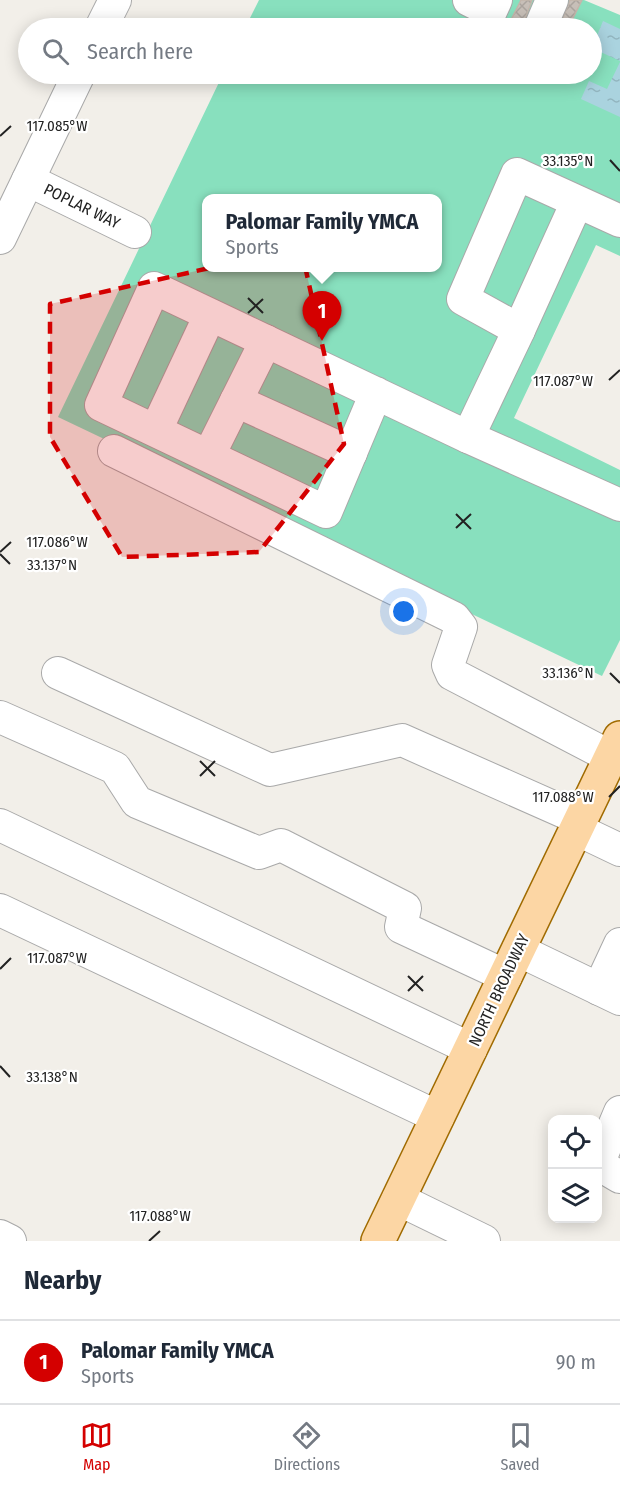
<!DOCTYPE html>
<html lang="en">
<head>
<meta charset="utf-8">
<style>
	:root { --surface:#fff; --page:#f2f2f3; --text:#1f2937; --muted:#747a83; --line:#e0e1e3; --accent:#d40000 }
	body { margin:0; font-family:"Fira Sans Condensed",sans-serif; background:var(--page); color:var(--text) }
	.controls { position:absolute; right:18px; bottom:18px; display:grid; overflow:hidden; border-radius:12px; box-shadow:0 3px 15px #0003 }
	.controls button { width:54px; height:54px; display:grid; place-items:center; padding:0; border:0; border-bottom:2px solid var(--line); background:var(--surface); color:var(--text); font:30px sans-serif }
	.you { position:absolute; left:404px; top:612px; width:21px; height:21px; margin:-15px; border:4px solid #fff; border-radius:50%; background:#1a73e8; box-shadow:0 0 0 9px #1a73e833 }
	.badge { display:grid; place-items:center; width:39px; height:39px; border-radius:50%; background:var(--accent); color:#fff; font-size:20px; font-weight:700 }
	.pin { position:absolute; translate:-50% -50px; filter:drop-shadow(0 2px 3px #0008) }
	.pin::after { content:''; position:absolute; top:32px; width:21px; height:18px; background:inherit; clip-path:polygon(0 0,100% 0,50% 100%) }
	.popup { position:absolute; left:202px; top:194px; width:240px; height:78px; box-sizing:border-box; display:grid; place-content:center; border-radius:12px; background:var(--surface); filter:drop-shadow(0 2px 4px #0005); font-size:20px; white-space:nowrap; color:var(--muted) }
	.popup b { font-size:22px; color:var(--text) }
	.popup::after { content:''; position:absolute; left:50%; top:100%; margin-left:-12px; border:12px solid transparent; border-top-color:var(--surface) }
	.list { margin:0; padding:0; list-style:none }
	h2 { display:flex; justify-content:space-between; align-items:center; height:78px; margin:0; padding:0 24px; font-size:26px }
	h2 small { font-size:20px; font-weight:400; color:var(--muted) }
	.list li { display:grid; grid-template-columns:39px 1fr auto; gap:18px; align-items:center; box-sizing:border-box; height:84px; padding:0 24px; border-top:2px solid var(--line) }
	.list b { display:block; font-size:22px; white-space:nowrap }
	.list p { margin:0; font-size:20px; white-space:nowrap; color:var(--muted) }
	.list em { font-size:20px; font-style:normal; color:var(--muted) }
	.icon { flex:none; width:33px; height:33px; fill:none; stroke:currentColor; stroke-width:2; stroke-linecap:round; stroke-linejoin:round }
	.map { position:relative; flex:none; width:620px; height:1241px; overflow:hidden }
	.search { position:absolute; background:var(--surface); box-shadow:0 3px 15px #0003; left:18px; right:18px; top:18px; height:66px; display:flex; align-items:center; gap:15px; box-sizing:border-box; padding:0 21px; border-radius:33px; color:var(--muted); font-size:22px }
	.sheet { height:162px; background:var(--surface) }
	nav { display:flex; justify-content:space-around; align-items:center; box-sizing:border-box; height:84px; border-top:2px solid var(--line); background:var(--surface); font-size:16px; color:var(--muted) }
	nav a { display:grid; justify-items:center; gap:3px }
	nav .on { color:var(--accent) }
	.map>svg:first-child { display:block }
	.pitch { fill:#88e0be; fill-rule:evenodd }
	.water { fill:url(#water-ripples) }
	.building { fill:url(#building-cross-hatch); stroke:#c4b6ab; stroke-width:1.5 }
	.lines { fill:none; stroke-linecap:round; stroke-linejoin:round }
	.minor-casing { stroke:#a9a9a9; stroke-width:34 }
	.major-casing { stroke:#a06b00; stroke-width:36 }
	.minor { stroke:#fff; stroke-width:32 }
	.major { stroke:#fcd6a4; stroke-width:33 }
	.marked { fill:#d40000; fill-opacity:0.2; stroke:#d40000; stroke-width:4.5; stroke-dasharray:12 8; stroke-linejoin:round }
	.ticks { fill:none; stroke:#222; stroke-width:2 }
	.labels { text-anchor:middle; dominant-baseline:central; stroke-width:4.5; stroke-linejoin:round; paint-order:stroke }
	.street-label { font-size:16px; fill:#222; stroke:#fff }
	.ticks-label { font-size:15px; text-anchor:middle; fill:#222; stroke:#fff; stroke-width:4.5; stroke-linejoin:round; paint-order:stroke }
</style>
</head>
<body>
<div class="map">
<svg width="620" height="1241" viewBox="0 0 620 1241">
	<defs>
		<pattern id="water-ripples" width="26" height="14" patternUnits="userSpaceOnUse" patternTransform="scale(1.5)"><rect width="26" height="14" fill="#aad3df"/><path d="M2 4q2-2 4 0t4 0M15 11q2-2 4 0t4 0" fill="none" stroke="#92b5bf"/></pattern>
		<pattern id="building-cross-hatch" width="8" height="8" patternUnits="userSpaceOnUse" patternTransform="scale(1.5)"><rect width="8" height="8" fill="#c7bfb8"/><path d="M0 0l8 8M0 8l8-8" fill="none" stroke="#aba49e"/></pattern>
	</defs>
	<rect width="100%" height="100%" fill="#f2efe9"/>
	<path class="pitch" d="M 259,0 L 584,0 L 620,15 L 620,256 L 596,245 L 514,418 L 620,470 L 620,640 L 602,676 L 58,417 L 223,74 L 592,74 L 592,28 L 245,28 ZM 206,198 L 437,198 L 437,268 L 206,268 Z"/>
	<g class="water">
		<polygon points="603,21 620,29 620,61 592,48"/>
		<polygon points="620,62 620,117 581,99 589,81 607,89"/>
	</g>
	<g class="building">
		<polygon points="521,0 532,0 522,28 507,28"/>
		<polygon points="570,0 582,0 568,28 559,28"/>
	</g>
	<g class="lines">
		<defs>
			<g id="minor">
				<polyline points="469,0 491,11 496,0"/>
				<polyline points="101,28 115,0"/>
				<polyline points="540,28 552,0"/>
				<polyline points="28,180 135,232"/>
				<polyline points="620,221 517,174 463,299 519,330 468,437 620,505"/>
				<polyline points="0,238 79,74"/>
				<polyline points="519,330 577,202"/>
				<path d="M 376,393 L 326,512 L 101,405 L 154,288 C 259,338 364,387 468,437"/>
				<polyline points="236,401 351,453"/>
				<polyline points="156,430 210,315"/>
				<polyline points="114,451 454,618 461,627 448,665 452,674 611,757"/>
				<polyline points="209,455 266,341"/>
				<polyline points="58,673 270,770 402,740 580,819"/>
				<polyline points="0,717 115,768 137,802 259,853 281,845 405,908 401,927 506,976"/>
				<polyline points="0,825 471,1049"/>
				<polyline points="576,829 620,850"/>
				<polyline points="0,910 438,1117"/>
				<polyline points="518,950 620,999"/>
				<polyline points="599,989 620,944"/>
				<polyline points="620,1112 598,1164 620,1177"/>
				<polyline points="398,1199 484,1241"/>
				<polyline points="0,1236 10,1241"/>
			</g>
			<polyline id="major" points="378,1241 620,738"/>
		</defs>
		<use href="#minor" class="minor-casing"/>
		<use href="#major" class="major-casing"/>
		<use href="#minor" class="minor"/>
		<use href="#major" class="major"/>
	</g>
	<path class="marked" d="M 305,266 L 344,444 L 259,552 L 122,557 L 50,437 L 50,304 L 214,267 Z"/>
	<path class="ticks" d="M 0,136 L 11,126M 610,160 L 620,171M 248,298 L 263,313M 248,313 L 263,299M 609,380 L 620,370M 456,514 L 471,529M 456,528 L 471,514M 0,552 L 11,542M 0,554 L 10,564M 610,673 L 620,683M 200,761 L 215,776M 200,776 L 215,761M 609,797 L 620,786M 0,969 L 11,958M 408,976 L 423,991M 408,991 L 423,976M 0,1066 L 10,1077M 149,1241 L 160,1231"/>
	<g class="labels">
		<g class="street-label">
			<text transform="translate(82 206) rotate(26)">POPLAR WAY</text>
			<text transform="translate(499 990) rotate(-65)">NORTH BROADWAY</text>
		</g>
	</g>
	<g class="ticks-label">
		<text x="57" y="131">117.085°W</text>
		<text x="568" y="166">33.135°N</text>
		<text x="563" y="386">117.087°W</text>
		<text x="57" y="547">117.086°W</text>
		<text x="52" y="570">33.137°N</text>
		<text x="568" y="678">33.136°N</text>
		<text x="563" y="802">117.088°W</text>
		<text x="57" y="963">117.087°W</text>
		<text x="52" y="1082">33.138°N</text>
		<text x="160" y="1221">117.088°W</text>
	</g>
</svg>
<div class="controls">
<button><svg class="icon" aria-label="locate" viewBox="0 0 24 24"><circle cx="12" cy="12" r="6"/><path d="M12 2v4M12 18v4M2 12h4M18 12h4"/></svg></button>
<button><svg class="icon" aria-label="layers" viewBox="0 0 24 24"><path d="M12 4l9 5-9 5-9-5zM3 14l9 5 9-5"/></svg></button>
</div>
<div class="you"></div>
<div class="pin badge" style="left:322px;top:341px">1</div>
<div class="popup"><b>Palomar Family YMCA</b>Sports</div>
<div class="search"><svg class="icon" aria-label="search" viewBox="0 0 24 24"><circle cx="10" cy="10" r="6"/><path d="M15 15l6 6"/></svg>Search here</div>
</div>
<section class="sheet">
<h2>Nearby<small></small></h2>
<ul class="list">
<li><span class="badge">1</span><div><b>Palomar Family YMCA</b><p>Sports</p></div><em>90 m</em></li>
</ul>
</section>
<nav>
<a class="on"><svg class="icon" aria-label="map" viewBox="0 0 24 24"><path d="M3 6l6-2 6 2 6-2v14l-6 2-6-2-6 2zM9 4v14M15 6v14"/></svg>Map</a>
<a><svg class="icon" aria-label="directions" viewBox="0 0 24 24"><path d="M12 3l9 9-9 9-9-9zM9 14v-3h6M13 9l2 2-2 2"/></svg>Directions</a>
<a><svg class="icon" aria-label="saved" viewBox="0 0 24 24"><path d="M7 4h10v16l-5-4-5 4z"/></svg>Saved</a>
</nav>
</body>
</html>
